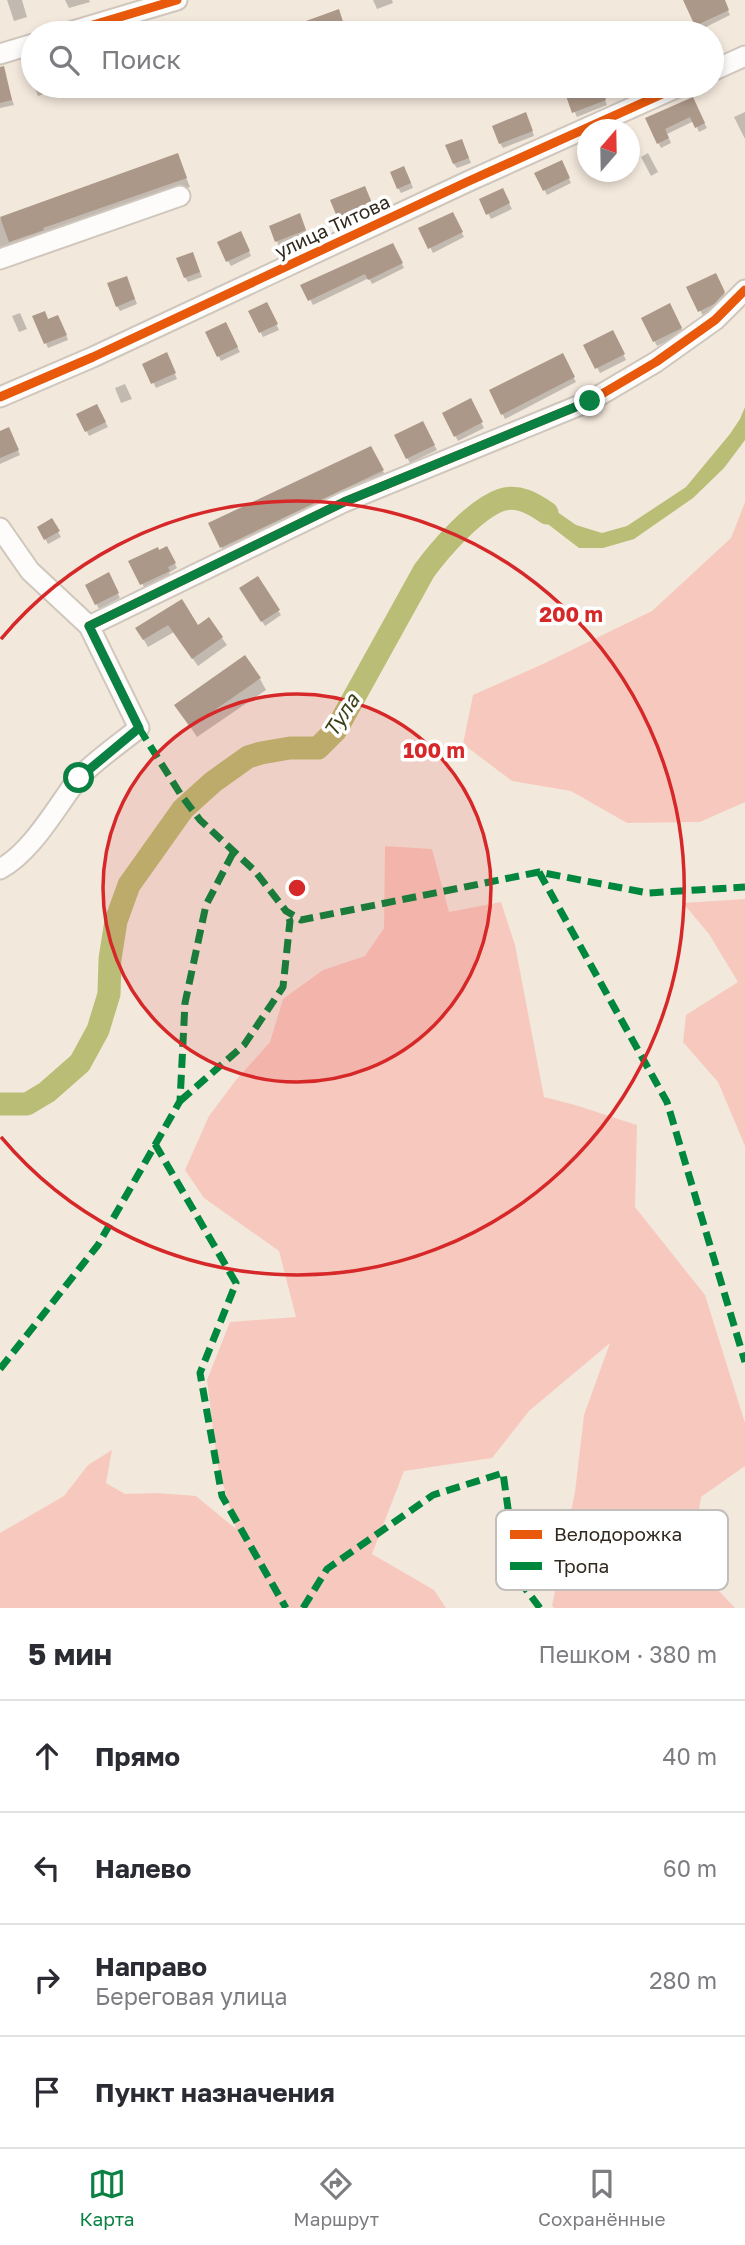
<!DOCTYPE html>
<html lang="ru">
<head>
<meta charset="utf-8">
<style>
	:root { --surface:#fff; --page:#f7f7f7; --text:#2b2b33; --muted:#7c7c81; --line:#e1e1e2; --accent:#0b8043 }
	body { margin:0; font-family:"Golos Text",sans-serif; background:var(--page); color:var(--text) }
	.compass { position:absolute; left:577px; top:119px; width:63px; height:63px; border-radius:50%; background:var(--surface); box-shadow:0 4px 10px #0003; rotate:20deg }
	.stop { position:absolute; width:21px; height:21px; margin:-16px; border:5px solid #0b8043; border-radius:50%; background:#fff }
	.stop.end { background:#0b8043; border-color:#fff; box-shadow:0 2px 7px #0008 }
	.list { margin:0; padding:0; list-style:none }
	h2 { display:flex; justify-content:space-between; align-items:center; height:91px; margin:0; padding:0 28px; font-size:30px }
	h2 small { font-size:23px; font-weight:400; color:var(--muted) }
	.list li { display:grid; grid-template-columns:46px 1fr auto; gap:21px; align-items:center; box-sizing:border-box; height:112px; padding:0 28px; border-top:2px solid var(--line) }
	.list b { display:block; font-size:26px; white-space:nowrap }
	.list p { margin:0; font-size:23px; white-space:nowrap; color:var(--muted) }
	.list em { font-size:23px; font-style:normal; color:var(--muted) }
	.icon { flex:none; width:38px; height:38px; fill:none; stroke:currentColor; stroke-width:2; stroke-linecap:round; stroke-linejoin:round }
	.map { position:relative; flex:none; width:745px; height:1608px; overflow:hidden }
	.search { position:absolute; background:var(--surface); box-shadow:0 4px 10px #0003; left:21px; right:21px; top:21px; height:77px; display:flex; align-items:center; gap:18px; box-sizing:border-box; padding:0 24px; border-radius:38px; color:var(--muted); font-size:26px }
	.sheet { height:539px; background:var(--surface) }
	nav { display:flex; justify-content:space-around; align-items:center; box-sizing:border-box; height:98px; border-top:2px solid var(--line); background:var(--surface); font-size:19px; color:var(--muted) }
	nav a { display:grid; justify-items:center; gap:4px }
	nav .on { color:var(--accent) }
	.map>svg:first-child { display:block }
	.green { fill:#f7c9be }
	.water { fill:#b9bd75 }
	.shadow { fill:#0003 }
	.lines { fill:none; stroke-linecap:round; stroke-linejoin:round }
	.river { stroke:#b9bd75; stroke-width:23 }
	.building { fill:#ac9888 }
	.minor-casing { stroke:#cfc6bc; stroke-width:23 }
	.minor { stroke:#fdfcfa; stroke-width:19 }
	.quiet { stroke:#00873e; stroke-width:7; stroke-dasharray:14 7; stroke-linecap:butt }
	.cycleway-casing { stroke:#fff; stroke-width:13 }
	.cycleway { stroke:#e8590c; stroke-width:9 }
	.route { stroke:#0b8043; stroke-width:9 }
	.ring { fill:none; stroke:#d62828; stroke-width:3.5 }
	.labels { text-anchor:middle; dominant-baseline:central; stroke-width:7; stroke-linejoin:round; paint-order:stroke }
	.street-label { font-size:19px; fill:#31281e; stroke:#fff }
	.water-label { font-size:21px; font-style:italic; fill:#3c4118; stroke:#fff }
	.key { fill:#fff; stroke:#c1bebc; stroke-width:2 }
	.key-label { font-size:19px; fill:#31281e }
	.centre { fill:#d62828; stroke:#fff; stroke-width:3.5 }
	.ring-label { font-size:21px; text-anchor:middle; font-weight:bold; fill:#d62828; stroke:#fff; stroke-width:7; stroke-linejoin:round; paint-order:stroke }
</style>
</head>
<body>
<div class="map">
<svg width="745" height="1608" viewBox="0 0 745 1608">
	<rect width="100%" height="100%" fill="#f3e8dc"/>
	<g class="green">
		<polygon points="745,502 745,802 700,822 627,823 571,791 512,781 463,744 473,695 545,663 652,611 731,538"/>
		<polygon points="385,846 432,849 449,912 501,902 515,945 544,1097 575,1105 637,1125 635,1207 705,1295 745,1423 745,1466 701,1497 693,1548 702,1573 735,1608 554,1608 552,1606 575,1492 584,1415 610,1343 529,1411 492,1458 404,1471 372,1554 434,1590 446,1608 0,1608 0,1533 64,1496 88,1465 112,1450 106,1483 125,1494 157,1493 196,1496 236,1529 218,1467 207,1380 230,1322 296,1317 279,1251 204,1198 185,1170 209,1116 236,1080 270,1042 283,999 323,970 365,956 384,928"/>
		<polygon points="745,899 745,1146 718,1082 683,1042 686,1015 738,982 709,934 683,903"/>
	</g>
	<polygon class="water" points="745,407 745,440 724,468 693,498 634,539 603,548 579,548 536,515 521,507 522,493 530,493 576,525 602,533 627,526 686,487 730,434 740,419"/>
	<g class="shadow">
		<polygon points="7,0 22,0 27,17 14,21"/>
		<polygon points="65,0 89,0 90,2 69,8"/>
		<polygon points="373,0 392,0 393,3 377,9"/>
		<polygon points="685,0 723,0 730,15 700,30"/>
		<polygon points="341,16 345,27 328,33 261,32 276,28 278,32"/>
		<polygon points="194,26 197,33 163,33"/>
		<polygon points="6,82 14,105 0,108 0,83"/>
		<polygon points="34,86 54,86 55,90 38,96"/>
		<polygon points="599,86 607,105 577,117 568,97"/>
		<polygon points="692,99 707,128 699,132 694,121 667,134 671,143 661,148 647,119"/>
		<polygon points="745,112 745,139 734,117"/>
		<polygon points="528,119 534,136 503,148 500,143"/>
		<polygon points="464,146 471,163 457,168 454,164"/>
		<polygon points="648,153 658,172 651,176 641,157"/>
		<polygon points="177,155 190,187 46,236 0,254 0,219"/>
		<polygon points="561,162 571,183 547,195 537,174"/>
		<polygon points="407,173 413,188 401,193 398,188"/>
		<polygon points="502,190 512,209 491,219 481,200"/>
		<polygon points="367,194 373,208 341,221 339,216"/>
		<polygon points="452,214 464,237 433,253 421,229"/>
		<polygon points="302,221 308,236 279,246 271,227"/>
		<polygon points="243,238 251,256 231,266 228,261"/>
		<polygon points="392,245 404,268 372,284 369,278 313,305 303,286"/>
		<polygon points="195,259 202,277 188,282 185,277"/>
		<polygon points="715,275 727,298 716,309 703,316 689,288"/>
		<polygon points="129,283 137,304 120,311 117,306"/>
		<polygon points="266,304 279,330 263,337 250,312"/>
		<polygon points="670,306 684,333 657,346 643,319"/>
		<polygon points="20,313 27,329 19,332 12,316"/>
		<polygon points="35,317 61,322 68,340 48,348"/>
		<polygon points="225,324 240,352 221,361 207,333"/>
		<polygon points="612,332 626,360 600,373 586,346"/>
		<polygon points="562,355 576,382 505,419 491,391"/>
		<polygon points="169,359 177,379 156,388 144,364"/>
		<polygon points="125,384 132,399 121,403 115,388"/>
		<polygon points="470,401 484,428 458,441 444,414"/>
		<polygon points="97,406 108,427 89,436 79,415"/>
		<polygon points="422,423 437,450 410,463 396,436"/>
		<polygon points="0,433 11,434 20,455 0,464"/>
		<polygon points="371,448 385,475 224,552 210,524"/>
		<polygon points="51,520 61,537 48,544 39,527"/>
		<polygon points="167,548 177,568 169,573 171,576 145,589 131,562"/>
		<polygon points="108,575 120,598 99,609 87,585"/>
		<polygon points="257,578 281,615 265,626 241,588"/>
		<polygon points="181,601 197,628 222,638 227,645 198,666 174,632 148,647 137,628"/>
		<polygon points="260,679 266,690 197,737 183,716"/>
	</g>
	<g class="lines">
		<path class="river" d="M 0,1104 L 27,1104 L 47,1092 L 80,1063 L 98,1030 L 109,994 L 110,959 L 116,921 L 129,885 L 183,809 L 213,782 L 248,757 L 261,753 L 290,748 L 318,748 L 336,730 L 424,571 C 440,549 475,509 501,500 C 518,494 534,504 547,513"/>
	</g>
	<g class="building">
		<polygon points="683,0 725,0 729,10 695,26"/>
		<polygon points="339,9 343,22 312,33 273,33"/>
		<polygon points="4,66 12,100 0,103 0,67"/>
		<polygon points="592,86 601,86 606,100 572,113 566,96"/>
		<polygon points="693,97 705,123 695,128 690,117 665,129 669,138 657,144 645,118"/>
		<polygon points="526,112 533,131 499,144 492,126"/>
		<polygon points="462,139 469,158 453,164 445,145"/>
		<polygon points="178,153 187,178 43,228 44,230 9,242 0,217"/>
		<polygon points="562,160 570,178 543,191 534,173"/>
		<polygon points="404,166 411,183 397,189 390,172"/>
		<polygon points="365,186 372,203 337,217 330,200"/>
		<polygon points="503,188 510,203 486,215 479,199"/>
		<polygon points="453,212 463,232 428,249 418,228"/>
		<polygon points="300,213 306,230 275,242 269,226"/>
		<polygon points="241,231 250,251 226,262 217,242"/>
		<polygon points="393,243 403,263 368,280 365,274 308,301 300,285"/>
		<polygon points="193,252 200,272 184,278 176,258"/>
		<polygon points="716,273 725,292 714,304 698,312 686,287"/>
		<polygon points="127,276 135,299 116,307 107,283"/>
		<polygon points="267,302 278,324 259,333 248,311"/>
		<polygon points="670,303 682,328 653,342 641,318"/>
		<polygon points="45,311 48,319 58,315 67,335 44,344 32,316"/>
		<polygon points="226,322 238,347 217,357 205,332"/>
		<polygon points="613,330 625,354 595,369 583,345"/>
		<polygon points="167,352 176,373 151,384 142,364"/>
		<polygon points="563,353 575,377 501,415 489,390"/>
		<polygon points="471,398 483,422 454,437 442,413"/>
		<polygon points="97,404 106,422 85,432 76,414"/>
		<polygon points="423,421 435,445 406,459 394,435"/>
		<polygon points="9,427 19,450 0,458 0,431"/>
		<polygon points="371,446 384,470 220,548 208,523"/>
		<polygon points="52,518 60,531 44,540 37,527"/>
		<polygon points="167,546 176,563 168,567 170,571 140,585 128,561 158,547 159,550"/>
		<polygon points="109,572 119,593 95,605 85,585"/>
		<polygon points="258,576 280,610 261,622 239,588"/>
		<polygon points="182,599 198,625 209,617 223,637 192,659 168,625 143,640 135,628"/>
		<polygon points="245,655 261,678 190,727 174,705"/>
	</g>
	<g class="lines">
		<defs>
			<g id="minor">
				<polyline points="66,33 177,0"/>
				<polyline points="0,54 33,44"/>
				<polyline points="712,71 745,56"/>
				<polyline points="0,259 180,196"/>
				<polyline points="0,397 93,357 469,181 680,86"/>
				<path d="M 0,528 L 30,571 L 89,626 L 139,728 C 122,742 90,764 77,780 C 56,808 31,853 0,869"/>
				<polyline points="89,626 344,502 590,401 656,362 715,320 745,290"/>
			</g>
		</defs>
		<use href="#minor" class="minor-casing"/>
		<use href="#minor" class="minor"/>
		<g class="quiet">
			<polyline points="139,728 181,795 200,820 255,871 286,911 301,920 539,872 648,893 745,887"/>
			<polyline points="539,872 667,1102 745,1362"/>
			<polyline points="180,1101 244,1045 283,987 290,921 286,911"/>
			<polyline points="155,1144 236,1283 200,1373 222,1496 286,1608"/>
			<polyline points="0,1369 98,1245 180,1101 185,1003 206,905 233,853"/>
			<polyline points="303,1608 327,1569 433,1495 503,1473 518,1579 540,1608"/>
		</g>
		<defs>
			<g id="cycleway">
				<polyline points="66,33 177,0"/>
				<polyline points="0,397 93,357 469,181 680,86"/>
				<polyline points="89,626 344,502 590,401 656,362 715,320 745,290"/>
			</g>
		</defs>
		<use href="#cycleway" class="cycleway-casing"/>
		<use href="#cycleway" class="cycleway"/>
	</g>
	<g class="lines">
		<polyline class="route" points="79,778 139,728 89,626 344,502 590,401"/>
	</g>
	<circle cx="297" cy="888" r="194" fill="#d62828" fill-opacity=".12"/>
	<g class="ring">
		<circle cx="297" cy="888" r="194"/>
		<path d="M1 639A387 387 0 1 1 1 1137"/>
	</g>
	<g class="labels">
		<g class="street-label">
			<text transform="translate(332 226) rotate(-25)">улица Титова</text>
		</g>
		<g class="water-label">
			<text transform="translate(341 715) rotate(-57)">Тула</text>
		</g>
	</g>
	<rect x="496" y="1510" width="232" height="80" rx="10" class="key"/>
	<rect x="510" y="1530" width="32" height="9" fill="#e8590c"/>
	<rect x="510" y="1562" width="32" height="8" fill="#00873e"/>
	<g class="key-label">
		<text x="554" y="1541">Велодорожка</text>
		<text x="554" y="1573">Тропа</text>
	</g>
	<circle cx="297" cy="888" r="10" class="centre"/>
	<g class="ring-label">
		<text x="571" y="622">200 m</text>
		<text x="434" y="758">100 m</text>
	</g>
</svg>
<svg class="compass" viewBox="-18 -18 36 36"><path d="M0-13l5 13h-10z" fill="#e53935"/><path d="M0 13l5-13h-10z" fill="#7c7c81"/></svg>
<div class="stop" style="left:79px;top:778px"></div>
<div class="stop end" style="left:590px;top:401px"></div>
<div class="search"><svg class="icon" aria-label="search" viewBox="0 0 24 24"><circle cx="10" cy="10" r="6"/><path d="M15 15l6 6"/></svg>Поиск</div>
</div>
<section class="sheet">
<h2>5 мин<small>Пешком · 380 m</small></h2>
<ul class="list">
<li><svg class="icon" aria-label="ahead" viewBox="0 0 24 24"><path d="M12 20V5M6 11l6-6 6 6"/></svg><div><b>Прямо</b></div><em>40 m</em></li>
<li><svg class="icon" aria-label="left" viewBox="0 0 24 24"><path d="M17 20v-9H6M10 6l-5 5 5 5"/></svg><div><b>Налево</b></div><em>60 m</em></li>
<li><svg class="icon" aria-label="right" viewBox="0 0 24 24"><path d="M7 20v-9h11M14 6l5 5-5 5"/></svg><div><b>Направо</b><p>Береговая улица</p></div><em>280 m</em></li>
<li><svg class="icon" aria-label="arrive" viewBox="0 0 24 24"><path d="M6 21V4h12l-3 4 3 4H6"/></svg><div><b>Пункт назначения</b></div></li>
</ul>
</section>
<nav>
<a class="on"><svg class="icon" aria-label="map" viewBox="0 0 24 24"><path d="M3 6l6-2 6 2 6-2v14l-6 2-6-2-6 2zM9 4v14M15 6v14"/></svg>Карта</a>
<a><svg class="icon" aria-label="directions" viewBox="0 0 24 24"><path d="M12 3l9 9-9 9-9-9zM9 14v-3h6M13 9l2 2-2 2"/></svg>Маршрут</a>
<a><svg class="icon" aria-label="saved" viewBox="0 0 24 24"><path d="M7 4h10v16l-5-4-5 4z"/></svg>Сохранённые</a>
</nav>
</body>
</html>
